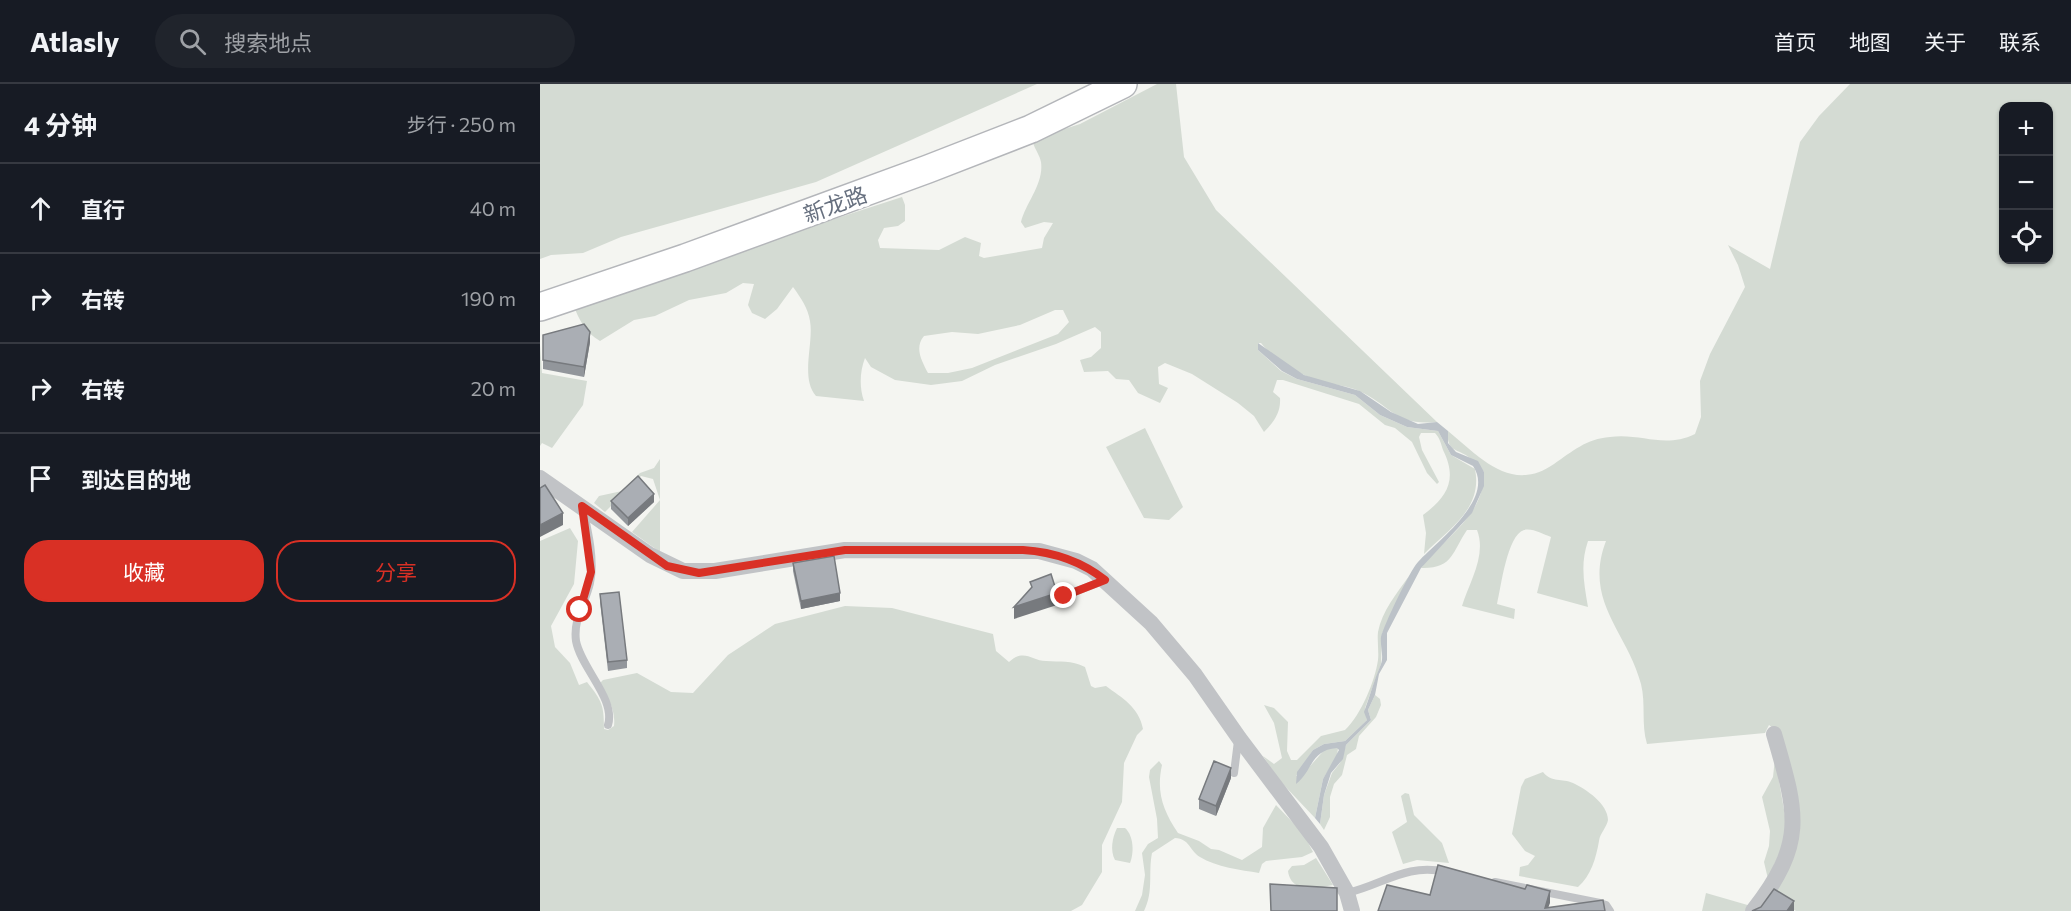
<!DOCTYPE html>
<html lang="zh">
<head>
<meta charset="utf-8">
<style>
	:root { --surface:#171b24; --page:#20242c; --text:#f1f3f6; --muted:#9ea1a6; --line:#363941; --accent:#d93025 }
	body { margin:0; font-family:Commissioner,"Noto Sans SC",sans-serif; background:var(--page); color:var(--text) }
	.controls { position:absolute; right:18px; top:18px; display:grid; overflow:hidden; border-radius:12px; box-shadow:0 2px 4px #0004 }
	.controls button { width:54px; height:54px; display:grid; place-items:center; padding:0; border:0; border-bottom:2px solid var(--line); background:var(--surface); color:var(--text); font:30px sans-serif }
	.stop { position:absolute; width:18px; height:18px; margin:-14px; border:4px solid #d93025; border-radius:50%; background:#fff }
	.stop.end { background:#d93025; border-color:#fff; box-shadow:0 2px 6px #0008 }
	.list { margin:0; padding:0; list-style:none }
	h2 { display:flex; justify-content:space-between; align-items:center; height:78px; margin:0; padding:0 24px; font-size:26px }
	h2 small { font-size:20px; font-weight:400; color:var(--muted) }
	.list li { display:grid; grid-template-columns:39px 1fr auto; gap:18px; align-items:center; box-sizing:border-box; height:90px; padding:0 24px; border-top:2px solid var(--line) }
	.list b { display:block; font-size:22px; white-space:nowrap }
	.list em { font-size:20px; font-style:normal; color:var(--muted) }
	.actions { display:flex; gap:12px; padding:18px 24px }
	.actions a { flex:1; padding:14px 0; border:2px solid var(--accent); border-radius:24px; text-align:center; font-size:21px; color:var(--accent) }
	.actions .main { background:var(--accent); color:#fff }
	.icon { flex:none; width:33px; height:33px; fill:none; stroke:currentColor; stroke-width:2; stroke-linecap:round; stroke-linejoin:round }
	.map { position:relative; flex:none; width:1531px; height:827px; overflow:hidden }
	header { display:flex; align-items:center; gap:36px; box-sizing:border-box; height:84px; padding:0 30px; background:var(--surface); border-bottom:2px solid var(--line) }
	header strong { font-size:28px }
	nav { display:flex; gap:33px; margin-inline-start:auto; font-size:21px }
	.search { width:420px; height:54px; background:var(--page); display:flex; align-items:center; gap:15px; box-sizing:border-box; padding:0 21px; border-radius:33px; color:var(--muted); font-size:22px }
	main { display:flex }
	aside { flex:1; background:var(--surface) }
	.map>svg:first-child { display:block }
	.green { fill:#d4dbd3; fill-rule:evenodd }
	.water { fill:#bcc2c8 }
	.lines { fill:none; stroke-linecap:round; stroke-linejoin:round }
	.primary-casing { stroke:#b4b6ba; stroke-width:30 }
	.service { stroke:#c1c3c6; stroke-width:8 }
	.minor { stroke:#c1c3c6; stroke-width:16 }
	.primary { stroke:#fff; stroke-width:27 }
	.wall { fill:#92969b }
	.shaded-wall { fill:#777a7e }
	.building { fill:#aaaeb4; stroke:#777a7e; stroke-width:1.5 }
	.route { stroke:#d93025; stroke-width:8 }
	.labels { text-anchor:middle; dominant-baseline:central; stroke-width:6; stroke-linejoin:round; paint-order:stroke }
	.street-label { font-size:22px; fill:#67707f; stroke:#fff }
</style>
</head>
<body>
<header>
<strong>Atlasly</strong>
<div class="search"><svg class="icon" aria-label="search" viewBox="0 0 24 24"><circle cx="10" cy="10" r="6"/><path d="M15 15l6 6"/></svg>搜索地点</div>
<nav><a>首页</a><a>地图</a><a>关于</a><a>联系</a></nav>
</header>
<main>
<aside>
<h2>4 分钟<small>步行 · 250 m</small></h2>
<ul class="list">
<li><svg class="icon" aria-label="ahead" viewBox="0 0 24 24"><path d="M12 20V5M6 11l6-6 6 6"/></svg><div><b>直行</b></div><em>40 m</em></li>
<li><svg class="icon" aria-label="right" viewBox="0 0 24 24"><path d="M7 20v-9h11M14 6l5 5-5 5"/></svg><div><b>右转</b></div><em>190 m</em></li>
<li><svg class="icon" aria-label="right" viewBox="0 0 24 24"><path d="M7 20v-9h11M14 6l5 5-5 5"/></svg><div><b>右转</b></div><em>20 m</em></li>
<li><svg class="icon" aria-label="arrive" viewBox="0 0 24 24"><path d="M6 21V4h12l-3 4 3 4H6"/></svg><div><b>到达目的地</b></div></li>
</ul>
<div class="actions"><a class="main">收藏</a><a>分享</a></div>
</aside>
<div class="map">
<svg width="1531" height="827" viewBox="0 0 1531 827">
	<rect width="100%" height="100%" fill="#f4f5f1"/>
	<g class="green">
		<polygon points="0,0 497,0 276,98 81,153 43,169 11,171 0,175"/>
		<path d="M 617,0 L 636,0 L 644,73 L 676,126 L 897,338 C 854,342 852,322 819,307 C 809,302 795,301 783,298 C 762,292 735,277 721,259 L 718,259 L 718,266 L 741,287 L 757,295 L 815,311 L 840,331 L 867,343 L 898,347 L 911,371 L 935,385 C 943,425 909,445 884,470 L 886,449 L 883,431 C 907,413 918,396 903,366 C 901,360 900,354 895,349 L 881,349 L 879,353 L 882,366 L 899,398 L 897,400 L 887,389 L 872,358 L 855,344 L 845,341 L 819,320 L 743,296 L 737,296 L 733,308 L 740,314 C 741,328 734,338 724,348 L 714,332 L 698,319 L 652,290 L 625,279 L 618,283 L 619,300 L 628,304 L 620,319 L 598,309 L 589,296 L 576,295 L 568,287 L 544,288 L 540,276 L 551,273 L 561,264 L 561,248 L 555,243 L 516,260 L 455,281 L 422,297 L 391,301 L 355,296 L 331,283 L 325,274 C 320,287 319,303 324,317 L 276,312 C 260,294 274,259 270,237 C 268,224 261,214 253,203 L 237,225 L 225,235 L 212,229 L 208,221 L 214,200 L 203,199 L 186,209 L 149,216 L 115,232 L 94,236 L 60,257 C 45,248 39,236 33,220 L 362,113 L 365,121 L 365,137 L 358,142 L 344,144 L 338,156 L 340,164 L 399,166 L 425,153 L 441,159 L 439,172 L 444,174 L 502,164 L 504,154 L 513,139 L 504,138 L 485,144 L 481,138 C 486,118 504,100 501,78 C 500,72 495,65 493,59 L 515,48 L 540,40 ZM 515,226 L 523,226 L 529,238 L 518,250 L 432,284 L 408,289 L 388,289 C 382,277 374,264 384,252 L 412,248 L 438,250 L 480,241 Z"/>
		<path d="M 1310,0 L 1531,0 L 1531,827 L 1256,827 L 1230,812 L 1243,795 L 1254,773 L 1234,645 L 1229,641 L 1225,649 L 1107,660 C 1101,640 1106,620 1101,600 C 1087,547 1043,517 1066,457 L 1048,457 C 1040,480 1044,499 1048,523 L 997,509 L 1011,453 C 1002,450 993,444 984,446 C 967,451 961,504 957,520 L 975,525 L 974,535 L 922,522 C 929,499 947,471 937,446 L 927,446 C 912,468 913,485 881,484 C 905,452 944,433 944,388 C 940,383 935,378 930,374 C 918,364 906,369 908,347 C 940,373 971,410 1014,380 C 1033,367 1046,355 1070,353 C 1102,349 1124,365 1155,350 L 1161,333 L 1160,297 L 1170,270 L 1205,203 L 1198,181 L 1188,161 L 1230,185 L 1260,58 L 1279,32 ZM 1464,22 L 1508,22 L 1508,176 L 1464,176 Z"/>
		<polygon points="0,261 2,289 47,297 43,321 12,364 2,359 0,362"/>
		<polygon points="605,344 643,423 629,436 604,434 566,363"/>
		<polygon points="120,375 120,468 92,448 120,416 113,395 101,392 65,428 54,419 59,412 82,407 100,389 114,384"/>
		<path d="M 30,444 L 38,457 L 34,500 L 11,542 L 15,563 L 30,579 L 39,601 L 47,598 C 62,617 64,621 64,645 L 68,646 L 74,642 C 76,625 67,613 60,599 L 63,596 L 97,589 L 131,608 L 153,609 L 188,571 L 235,540 L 305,522 L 352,524 L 453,550 L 456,567 L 469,578 C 484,564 492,577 506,577 C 520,578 531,576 545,583 L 551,602 L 555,604 L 566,602 C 582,614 599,623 603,645 L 597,651 L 584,679 L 582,718 L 562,761 L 562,788 L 542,821 L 531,827 L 0,827 L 0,457 Z"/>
		<path d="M 869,492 L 842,550 L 841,580 L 825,624 L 827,636 L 805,657 L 784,660 L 773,666 L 756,692 L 764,689 L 786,664 L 798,664 L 797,672 L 783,695 L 775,734 L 740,697 L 723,672 L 734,680 L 742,674 L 734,639 L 724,621 L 734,624 L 748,638 L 747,667 L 751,676 L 757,676 L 781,652 L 805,646 C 821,631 835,597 838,576 C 839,567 837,557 838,548 C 842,527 857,509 869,492 Z"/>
		<polygon points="835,611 840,615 841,621 836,633 819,652 816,665 807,671 802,691 794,700 790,713 790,733 784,746 780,740 784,711 792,689 800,679 806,661 831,636 828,626"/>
		<polygon points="1235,674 1248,749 1228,795 1224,778 1229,762 1230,747 1222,713 1233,693"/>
		<path d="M 619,677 L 622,681 C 616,708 623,727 638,749 L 659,757 L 671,765 L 679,766 L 702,776 L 722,763 L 723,744 L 736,721 L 763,749 L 773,768 L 762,773 L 726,777 L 722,780 L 719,789 C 701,786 676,783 660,773 C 649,766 650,755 635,754 L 612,769 C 608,789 614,807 604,827 L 595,827 L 602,811 L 605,791 L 602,769 L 608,760 L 618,754 L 617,735 L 609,693 L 610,686 Z"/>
		<path d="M 1003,688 C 1012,699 1022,694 1033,699 C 1046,705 1068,720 1068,736 C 1067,743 1060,749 1059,757 C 1056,774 1051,792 1038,803 L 979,792 L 980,783 L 988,781 L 995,772 L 985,767 L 972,750 L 981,703 L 985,695 Z"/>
		<polygon points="865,709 869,710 874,731 902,759 909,779 877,776 863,780 852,748 867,738 861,712"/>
		<path d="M 577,744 L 585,744 C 594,752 594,769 590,779 L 575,776 C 570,767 572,754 577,744 Z"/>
		<path d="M 776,774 L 793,801 C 777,804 751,810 748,787 L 752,782 L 764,781 Z"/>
		<polygon points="1166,809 1211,822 1208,827 1162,827"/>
	</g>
	<path class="water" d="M 718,259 L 764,291 L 820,307 L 851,328 L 878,340 L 897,338 L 908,347 L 908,359 L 916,368 L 938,377 L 944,388 L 944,402 L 932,429 L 881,484 L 847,549 L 847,576 L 839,590 L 835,611 L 828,626 L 831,636 L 806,661 L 803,675 L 791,689 L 784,711 L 780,740 L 775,734 L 783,695 L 799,666 L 797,664 C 770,666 773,687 756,700 L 757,688 L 773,666 L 784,660 L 805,657 L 827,636 L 824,628 C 830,612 834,596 841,580 C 844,572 840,562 841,553 C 844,541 869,488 878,478 C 896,458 956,415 933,382 L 911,371 L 898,347 L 867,343 L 840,331 L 815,311 L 757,295 L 742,287 L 718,266 Z"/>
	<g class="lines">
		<defs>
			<polyline id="primary" points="0,223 145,174 388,85 491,45 583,0"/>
		</defs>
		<use href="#primary" class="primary-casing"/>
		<g class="service">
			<path d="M 43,425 C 48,447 55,477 50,499 C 45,520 33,535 36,557 C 41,584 76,615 68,641"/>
			<polyline points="524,512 565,496"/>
			<polyline points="694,689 698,657"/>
			<polyline points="955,798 1060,819 1066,821 1070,827"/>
			<path d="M 807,809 C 845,800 865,779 907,788"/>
		</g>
		<g class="minor">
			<polyline points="0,394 110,471 143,487 175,487 305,466 499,467 536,477 552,485 611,539 655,591 699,654 781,763 807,809 812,827"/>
			<path d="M 1213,827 C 1267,758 1257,729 1234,650"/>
		</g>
		<use href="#primary" class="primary"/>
	</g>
	<g class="wall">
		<polygon points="3,251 50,258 44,293 3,285"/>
		<polygon points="71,417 114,418 88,442 71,425"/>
		<polygon points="253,479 300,517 261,525 253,487"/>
		<polygon points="60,510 87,576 87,584 68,587 60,518"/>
		<polygon points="691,694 676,732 659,725 659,715"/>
	</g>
	<g class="shaded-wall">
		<polygon points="50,248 50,258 44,293 44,283"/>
		<polygon points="114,410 114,418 88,442 88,434"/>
		<polygon points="23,429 23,441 0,453 0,441"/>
		<polygon points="300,509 300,517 261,525 261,517"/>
		<polygon points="517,509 517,521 474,535 474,523"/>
		<polygon points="691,684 691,694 676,732 676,722"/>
		<polygon points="1010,807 1010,819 1007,827 1005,824"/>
		<polygon points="1254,817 1254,827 1247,827"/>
	</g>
	<g class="building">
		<polygon points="44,240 50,248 44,283 3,276 3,251"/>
		<polygon points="98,392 114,410 88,434 71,417"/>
		<polygon points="5,401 23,429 0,441 0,404"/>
		<polygon points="294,472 300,509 261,517 253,479"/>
		<polygon points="511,490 517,509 474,523 492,503 490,498"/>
		<polygon points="79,508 87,576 68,578 60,510"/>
		<polygon points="674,677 691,684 676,722 659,715"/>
		<polygon points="898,781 985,805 987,801 1010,807 1005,824 1063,816 1065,827 838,827 847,801 890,811"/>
		<polygon points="730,800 797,804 797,827 731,827"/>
		<polygon points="1234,805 1254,817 1247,827 1212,827 1221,823"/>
	</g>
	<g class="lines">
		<path class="route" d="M 40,526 L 51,488 L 42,422 L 127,482 L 159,489 L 305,466 L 483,466 C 514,468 541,477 565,496 L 524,512"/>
	</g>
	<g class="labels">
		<g class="street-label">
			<text transform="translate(295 120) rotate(-20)">新龙路</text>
		</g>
	</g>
</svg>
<div class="controls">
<button>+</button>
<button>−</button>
<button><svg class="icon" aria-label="locate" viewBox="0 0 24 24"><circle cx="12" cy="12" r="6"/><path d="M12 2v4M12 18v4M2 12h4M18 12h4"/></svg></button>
</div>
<div class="stop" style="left:40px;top:526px"></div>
<div class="stop end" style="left:524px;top:512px"></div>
</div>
</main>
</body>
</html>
